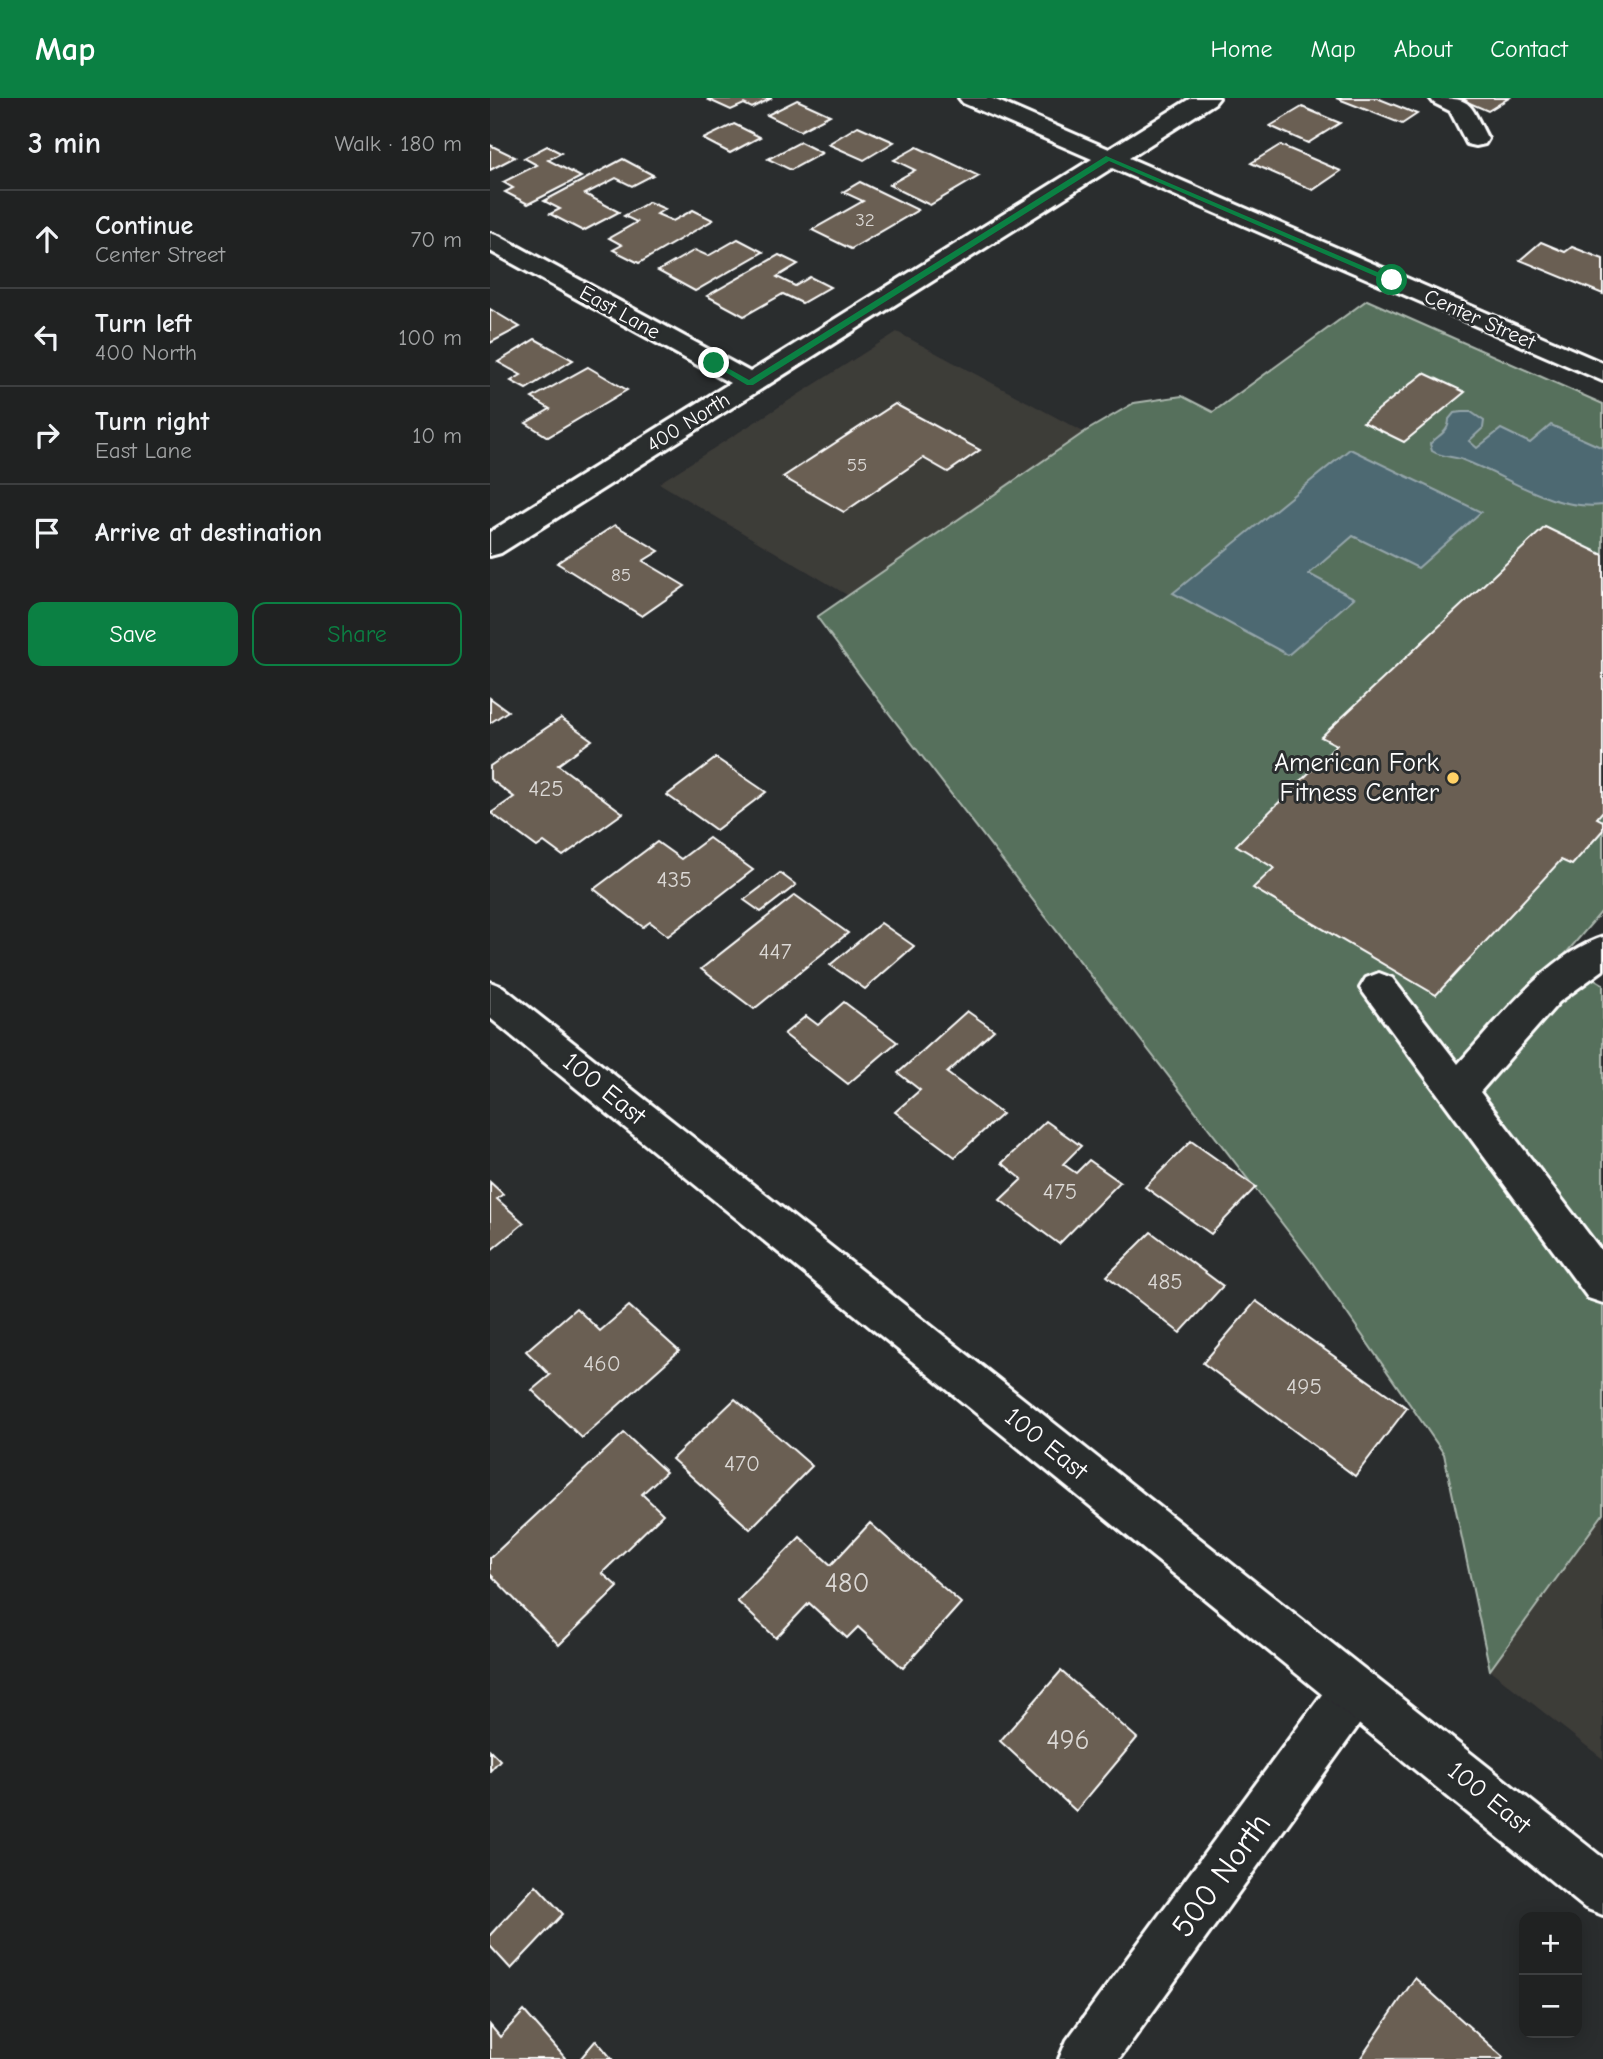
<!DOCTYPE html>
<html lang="en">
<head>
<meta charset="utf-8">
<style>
	:root { --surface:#202222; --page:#2d2f2f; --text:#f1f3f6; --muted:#a2a4a5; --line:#3d3f40; --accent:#0b8043 }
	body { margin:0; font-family:"Comic Neue",sans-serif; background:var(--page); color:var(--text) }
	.controls { position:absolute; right:21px; bottom:21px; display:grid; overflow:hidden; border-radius:14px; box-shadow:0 4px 18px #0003 }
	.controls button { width:63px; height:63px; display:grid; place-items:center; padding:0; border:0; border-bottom:2px solid var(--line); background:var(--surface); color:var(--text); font:35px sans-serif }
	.stop { position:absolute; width:21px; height:21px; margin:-16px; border:5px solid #0b8043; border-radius:50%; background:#fff }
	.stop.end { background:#0b8043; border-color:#fff; box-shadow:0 2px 7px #0008 }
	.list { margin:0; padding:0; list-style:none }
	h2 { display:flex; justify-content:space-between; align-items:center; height:91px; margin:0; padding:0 28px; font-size:30px }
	h2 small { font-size:23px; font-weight:400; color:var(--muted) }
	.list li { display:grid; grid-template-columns:46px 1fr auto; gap:21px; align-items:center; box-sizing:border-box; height:98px; padding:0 28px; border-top:2px solid var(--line) }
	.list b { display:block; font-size:26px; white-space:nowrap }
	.list p { margin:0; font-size:23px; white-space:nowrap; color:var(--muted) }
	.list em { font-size:23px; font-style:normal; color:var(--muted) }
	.actions { display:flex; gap:14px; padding:21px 28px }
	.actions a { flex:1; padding:16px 0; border:2px solid var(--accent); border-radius:14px; text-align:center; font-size:24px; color:var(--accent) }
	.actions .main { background:var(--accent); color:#fff }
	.icon { flex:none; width:38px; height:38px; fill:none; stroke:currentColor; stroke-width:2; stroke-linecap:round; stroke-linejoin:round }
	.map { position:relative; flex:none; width:1113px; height:1961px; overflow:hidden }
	header { display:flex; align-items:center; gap:42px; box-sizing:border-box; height:98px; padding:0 35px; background:var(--accent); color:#fff }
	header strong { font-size:33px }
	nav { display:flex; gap:38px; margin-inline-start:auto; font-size:24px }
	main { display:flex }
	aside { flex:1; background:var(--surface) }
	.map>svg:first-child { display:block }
	.built { fill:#3e3c39 }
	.green { fill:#576f5c; stroke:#abb7ae; stroke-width:2 }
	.water { fill:#4d6972; stroke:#94a5aa; stroke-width:2 }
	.building { fill:#6b5f52; stroke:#fff; stroke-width:2 }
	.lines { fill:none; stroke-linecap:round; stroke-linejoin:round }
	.minor-casing { stroke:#fff; stroke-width:6 }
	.major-casing { stroke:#fff; stroke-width:6 }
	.minor { fill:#2a2d2e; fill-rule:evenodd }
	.major { fill:#2a2d2e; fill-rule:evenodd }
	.route { fill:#0b8043 }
	.poi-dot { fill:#ffd166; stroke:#2a2d2e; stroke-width:2.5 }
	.labels { text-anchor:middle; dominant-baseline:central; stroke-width:6; stroke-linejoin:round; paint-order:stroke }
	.far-number-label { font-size:19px; fill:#dad7d4 }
	.far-street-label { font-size:21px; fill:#fff; stroke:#2a2d2e }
	.number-label { font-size:23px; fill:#dad7d4 }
	.poi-label { font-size:26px; fill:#fff; stroke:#2a2d2e; text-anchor:end }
	.street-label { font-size:26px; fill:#fff; stroke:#2a2d2e }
	.near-number-label { font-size:28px; fill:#dad7d4 }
	.near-street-label { font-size:32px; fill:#fff; stroke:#2a2d2e }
</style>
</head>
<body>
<header>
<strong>Map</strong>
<nav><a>Home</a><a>Map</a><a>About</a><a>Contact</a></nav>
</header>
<main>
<aside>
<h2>3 min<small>Walk · 180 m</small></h2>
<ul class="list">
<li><svg class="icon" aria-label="ahead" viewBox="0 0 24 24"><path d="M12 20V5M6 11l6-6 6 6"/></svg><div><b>Continue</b><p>Center Street</p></div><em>70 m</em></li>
<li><svg class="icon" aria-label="left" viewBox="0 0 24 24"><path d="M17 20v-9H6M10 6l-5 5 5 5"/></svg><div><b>Turn left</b><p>400 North</p></div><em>100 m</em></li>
<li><svg class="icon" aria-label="right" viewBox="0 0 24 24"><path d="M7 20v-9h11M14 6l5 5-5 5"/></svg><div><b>Turn right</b><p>East Lane</p></div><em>10 m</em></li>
<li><svg class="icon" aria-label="arrive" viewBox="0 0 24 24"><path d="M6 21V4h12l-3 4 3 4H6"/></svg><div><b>Arrive at destination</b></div></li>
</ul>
<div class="actions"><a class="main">Save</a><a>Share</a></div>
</aside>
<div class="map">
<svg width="1113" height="1961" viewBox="0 0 1113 1961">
	<rect width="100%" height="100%" fill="#2a2d2e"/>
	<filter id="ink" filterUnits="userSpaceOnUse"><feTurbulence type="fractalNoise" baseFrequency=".0143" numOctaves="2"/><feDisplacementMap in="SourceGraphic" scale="14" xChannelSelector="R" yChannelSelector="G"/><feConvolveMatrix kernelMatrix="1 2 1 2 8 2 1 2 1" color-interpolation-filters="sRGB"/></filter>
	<g filter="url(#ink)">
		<g class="built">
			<polygon points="407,234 599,337 369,504 169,385"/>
			<polygon points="1113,1409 1113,1661 1000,1572"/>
		</g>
		<polygon class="green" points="877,202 1113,306 1113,812 1071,861 1113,886 1113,1416 1000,1572 954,1356 821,1163 374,583 327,519 596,333 644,305 692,298 723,314"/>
		<g class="water">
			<path d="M 972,314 L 981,314 L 994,323 L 993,330 L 979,343 L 987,350 L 1011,331 L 1040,345 L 1061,327 L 1113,350 L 1113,407 C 1062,413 1019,379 973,362 C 963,358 953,360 942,353 L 940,346 C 948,337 959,335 959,321 L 964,315 Z"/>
			<polygon points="860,351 991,414 928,470 863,438 819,476 864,500 798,557 683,495"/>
		</g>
		<g class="building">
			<polygon points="282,0 262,10 254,6 241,12 217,1"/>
			<polygon points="846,0 887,0 927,16 912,26"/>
			<polygon points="972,0 1019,0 998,13 970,1"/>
			<polygon points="307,2 340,17 310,33 277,17"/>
			<polygon points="812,9 850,25 818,45 780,28"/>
			<polygon points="244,26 270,39 240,55 213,41"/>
			<polygon points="368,28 404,44 374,62 338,46"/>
			<polygon points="310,44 332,55 301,72 278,61"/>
			<polygon points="0,47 25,59 0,72"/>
			<polygon points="790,47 851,73 823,92 761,65"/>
			<polygon points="57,48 71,55 58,62 91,79 38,106 15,94 23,90 13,84 47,67 34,60"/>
			<polygon points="427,49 489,78 440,107 399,87 425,72 404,62"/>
			<polygon points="133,61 163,77 142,88 126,80 95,96 129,114 93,133 60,116 70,111 54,103"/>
			<polygon points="370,84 428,112 361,151 322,132 373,103 353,94"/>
			<polygon points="159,104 175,111 167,116 183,123 203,112 223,122 149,165 123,152 132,147 119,140 147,124 134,118"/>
			<polygon points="248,141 273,154 205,193 168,173 205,152 218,158"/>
			<polygon points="1051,144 1075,154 1082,149 1113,161 1113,196 1030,162"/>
			<polygon points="289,157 308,166 287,179 305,188 320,179 340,189 312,205 293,196 254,218 217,198"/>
			<polygon points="0,211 30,229 0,245"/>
			<polygon points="45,241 83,262 36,291 21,283 31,277 8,264"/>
			<polygon points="98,269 137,292 58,339 36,325 60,311 42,300"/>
			<polygon points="934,275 975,294 914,344 873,324"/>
			<polygon points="405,306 490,352 458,374 433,360 354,414 293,379"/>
			<polygon points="125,427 169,453 153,463 195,488 152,518 67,465"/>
			<polygon points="1055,429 1113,457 1113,713 1107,720 1113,723 1113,732 1082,767 1071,762 946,897 763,790 784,770 746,747 847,647 831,639"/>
			<polygon points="0,600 18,613 0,625"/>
			<polygon points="71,620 102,642 68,667 133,715 73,758 54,744 47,749 1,715 24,699 0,681 0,668"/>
			<polygon points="226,660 276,694 226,732 177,697"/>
			<polygon points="219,740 263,772 178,838 160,824 153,829 104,791 167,744 191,761"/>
			<polygon points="290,775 306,787 271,814 254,802"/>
			<polygon points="305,797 358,835 264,911 211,871"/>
			<polygon points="391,825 424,848 375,891 340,867"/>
			<polygon points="354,904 407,944 358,986 294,936 316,918 328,927"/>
			<polygon points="477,913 504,932 457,975 512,1016 465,1059 405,1014 430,992 408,975"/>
			<polygon points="556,1023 591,1048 573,1066 586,1075 599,1062 630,1084 569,1146 510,1102 532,1081 512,1065"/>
			<polygon points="701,1043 766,1089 721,1136 655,1089"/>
			<polygon points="0,1084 13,1096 7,1101 34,1125 0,1153"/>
			<polygon points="661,1134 733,1188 690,1235 617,1178"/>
			<polygon points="766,1203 917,1310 865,1378 713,1265"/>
			<polygon points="139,1208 189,1253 92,1340 42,1292 60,1277 36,1253 86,1210 110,1233"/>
			<polygon points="245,1301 322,1368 260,1431 182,1361"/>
			<polygon points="134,1335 176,1374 152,1396 173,1416 112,1475 128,1489 69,1547 0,1476 0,1460"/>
			<polygon points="380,1425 471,1505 413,1570 368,1529 357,1540 319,1505 286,1540 247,1503 310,1439 341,1467"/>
			<polygon points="571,1573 647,1640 586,1713 510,1643"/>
			<polygon points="0,1652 10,1662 0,1673"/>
			<polygon points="46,1787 73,1816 21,1871 0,1848 0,1837"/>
			<polygon points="925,1880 1013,1959 1012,1961 870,1961"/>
			<polygon points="34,1913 76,1961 0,1961 0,1927 10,1939"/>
			<polygon points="106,1942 122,1961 90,1961"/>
		</g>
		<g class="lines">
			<defs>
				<g id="minor">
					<polygon points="469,0 501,0 619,51 701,0 729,0 725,5 639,60 1113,265 1113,283 622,70 11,455 0,458 0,434 240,285 0,153 0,135 9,138 260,274 602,61 473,5"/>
					<path d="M 940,0 C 985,0 978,4 998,41 L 995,46 L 986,48 L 977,46 L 960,13 L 944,5 Z"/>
					<path d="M 1113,839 L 1113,872 L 1069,904 L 990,994 L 1113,1155 L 1113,1205 L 1098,1200 L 870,890 L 876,880 L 889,875 L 902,880 L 968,966 C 1007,924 1057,857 1113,839 Z"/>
					<polygon points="864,1569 881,1576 888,1593 881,1610 629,1961 569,1961 577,1942 847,1576"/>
				</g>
				<polygon id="major" points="0,884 13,889 1113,1760 1113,1817 1095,1810 0,920"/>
			</defs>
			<use href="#minor" class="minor-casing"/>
			<use href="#major" class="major-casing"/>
			<use href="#minor" class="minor"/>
			<use href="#major" class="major"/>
		</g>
	</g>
	<polygon class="route" points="616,58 906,182 899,184 619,63 263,287 257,287 220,265 227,264 259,282"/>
	<circle class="poi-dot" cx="963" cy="680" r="7"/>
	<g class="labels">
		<g class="far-number-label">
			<text x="375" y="122">32</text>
			<text x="367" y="367">55</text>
			<text x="131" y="477">85</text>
		</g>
		<g class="far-street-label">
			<text transform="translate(130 214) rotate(29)">East Lane</text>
			<text transform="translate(990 221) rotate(24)">Center Street</text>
			<text transform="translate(198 324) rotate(-32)">400 North</text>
		</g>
		<g class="number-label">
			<text x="56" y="690">425</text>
			<text x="184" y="781">435</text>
			<text x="285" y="853">447</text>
			<text x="570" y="1093">475</text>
			<text x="675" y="1183">485</text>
			<text x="112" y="1265">460</text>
			<text x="814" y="1288">495</text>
			<text x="252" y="1365">470</text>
		</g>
		<g class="poi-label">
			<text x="949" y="665">American Fork<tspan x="949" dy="30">Fitness Center</tspan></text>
		</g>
		<g class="street-label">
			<text transform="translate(114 991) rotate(39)">100 East</text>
			<text transform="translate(556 1346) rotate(39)">100 East</text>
			<text transform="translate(999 1700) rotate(39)">100 East</text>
		</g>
		<g class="near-number-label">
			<text x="357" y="1485">480</text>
			<text x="578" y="1642">496</text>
		</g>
		<g class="near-street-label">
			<text transform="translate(731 1777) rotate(-54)">500 North</text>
		</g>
	</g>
</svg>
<div class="controls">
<button>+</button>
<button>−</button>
</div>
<div class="stop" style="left:902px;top:182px"></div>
<div class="stop end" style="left:224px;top:265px"></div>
</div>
</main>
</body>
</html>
